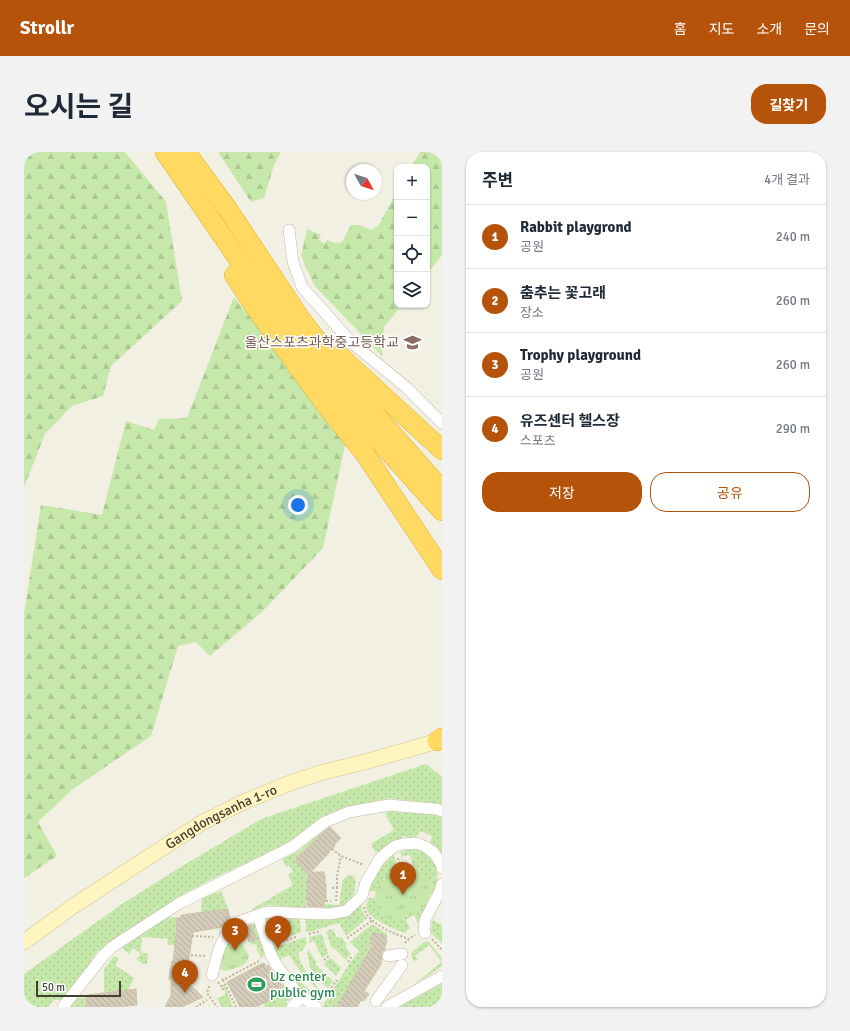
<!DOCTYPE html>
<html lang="ko">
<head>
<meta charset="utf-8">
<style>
	:root { --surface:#fff; --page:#f2f2f3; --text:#1f2937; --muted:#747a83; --line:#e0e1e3; --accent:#b45309 }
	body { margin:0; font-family:Signika,"Noto Sans KR",sans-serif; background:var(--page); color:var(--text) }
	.controls { position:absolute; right:12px; top:12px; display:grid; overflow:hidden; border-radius:8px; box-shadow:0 1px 3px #0004 }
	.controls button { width:36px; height:36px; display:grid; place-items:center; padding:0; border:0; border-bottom:1px solid var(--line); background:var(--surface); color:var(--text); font:20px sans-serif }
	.compass { position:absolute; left:322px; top:12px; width:36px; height:36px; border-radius:50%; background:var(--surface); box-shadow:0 1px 3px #0004; rotate:129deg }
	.scale { position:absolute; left:12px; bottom:10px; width:85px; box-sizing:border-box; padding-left:4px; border:2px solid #443f33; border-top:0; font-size:11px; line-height:14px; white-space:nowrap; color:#443f33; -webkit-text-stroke:3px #fff; paint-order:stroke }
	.you { position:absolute; left:274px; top:353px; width:14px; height:14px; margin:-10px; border:3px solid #fff; border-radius:50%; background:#1a73e8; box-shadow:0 0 0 6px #1a73e833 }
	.badge { display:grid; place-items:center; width:26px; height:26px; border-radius:50%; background:var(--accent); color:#fff; font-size:13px; font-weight:700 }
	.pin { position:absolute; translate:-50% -33px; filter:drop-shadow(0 1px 2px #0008) }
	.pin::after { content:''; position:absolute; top:21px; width:14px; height:12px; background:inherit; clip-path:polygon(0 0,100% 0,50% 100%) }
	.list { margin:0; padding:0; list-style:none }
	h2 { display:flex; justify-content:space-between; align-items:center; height:52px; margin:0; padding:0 16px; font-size:17px }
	h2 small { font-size:13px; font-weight:400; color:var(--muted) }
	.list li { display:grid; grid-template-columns:26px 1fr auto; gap:12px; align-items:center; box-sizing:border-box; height:64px; padding:0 16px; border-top:1px solid var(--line) }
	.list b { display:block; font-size:15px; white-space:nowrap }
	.list p { margin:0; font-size:13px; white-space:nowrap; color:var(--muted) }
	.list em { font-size:13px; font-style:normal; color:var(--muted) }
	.actions { display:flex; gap:8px; padding:12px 16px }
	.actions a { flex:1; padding:9px 0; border:1px solid var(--accent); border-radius:16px; text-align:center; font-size:14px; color:var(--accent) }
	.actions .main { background:var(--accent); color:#fff }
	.icon { flex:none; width:22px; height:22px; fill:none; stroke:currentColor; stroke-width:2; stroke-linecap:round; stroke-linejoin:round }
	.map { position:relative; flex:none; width:418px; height:855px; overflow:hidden; border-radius:16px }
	header { display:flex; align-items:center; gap:24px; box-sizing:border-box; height:56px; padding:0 20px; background:var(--accent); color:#fff }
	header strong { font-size:19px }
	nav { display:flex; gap:22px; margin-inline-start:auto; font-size:14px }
	.intro { display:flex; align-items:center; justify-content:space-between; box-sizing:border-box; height:96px; padding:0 24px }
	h1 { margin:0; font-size:28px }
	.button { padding:10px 18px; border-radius:16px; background:var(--accent); color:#fff; font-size:14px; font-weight:700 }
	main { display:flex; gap:24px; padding:0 24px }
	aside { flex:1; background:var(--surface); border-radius:16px; box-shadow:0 1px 3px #0004 }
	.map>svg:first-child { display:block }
	.grass { fill:url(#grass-dots) }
	.forest { fill:url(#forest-firs) }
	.park { fill:url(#park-tufts) }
	.pitch { fill:#c6e8aa }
	.building { fill:url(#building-back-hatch); stroke:#cec4ab }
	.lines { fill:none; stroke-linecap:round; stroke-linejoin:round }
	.street-casing { stroke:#c0baa8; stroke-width:12 }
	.secondary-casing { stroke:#d3c791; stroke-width:16 }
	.highway-casing { stroke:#e0af2f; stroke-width:20 }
	.path { stroke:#bfb596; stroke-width:2; stroke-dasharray:2 2; stroke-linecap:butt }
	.street { stroke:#fff; stroke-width:11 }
	.secondary { stroke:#fff5c0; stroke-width:15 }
	.highway { stroke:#ffd961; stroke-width:19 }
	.labels { text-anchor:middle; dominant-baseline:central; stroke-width:3; stroke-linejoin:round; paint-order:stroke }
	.education-label { font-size:14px; fill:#785e54; stroke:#fff; text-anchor:end }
	.street-label { font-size:14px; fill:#443f33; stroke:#fff }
	.leisure-label { font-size:14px; fill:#27864d; stroke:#fff; text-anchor:start }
</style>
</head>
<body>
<header>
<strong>Strollr</strong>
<nav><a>홈</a><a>지도</a><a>소개</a><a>문의</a></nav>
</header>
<div class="intro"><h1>오시는 길</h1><a class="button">길찾기</a></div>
<main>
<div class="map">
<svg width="418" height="855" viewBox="0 0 418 855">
	<defs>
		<pattern id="grass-dots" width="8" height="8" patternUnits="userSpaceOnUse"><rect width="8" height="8" fill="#c6e8aa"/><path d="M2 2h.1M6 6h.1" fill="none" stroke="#abc893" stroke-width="1.8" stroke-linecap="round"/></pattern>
		<pattern id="forest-firs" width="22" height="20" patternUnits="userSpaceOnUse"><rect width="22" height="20" fill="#c6e8aa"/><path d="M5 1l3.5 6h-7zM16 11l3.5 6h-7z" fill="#abc893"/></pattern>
		<pattern id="park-tufts" width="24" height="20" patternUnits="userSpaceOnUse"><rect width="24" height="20" fill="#c6e8aa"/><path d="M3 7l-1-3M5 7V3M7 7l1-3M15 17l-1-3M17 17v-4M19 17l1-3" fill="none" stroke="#abc893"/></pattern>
		<pattern id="building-back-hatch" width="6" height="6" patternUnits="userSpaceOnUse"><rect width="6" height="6" fill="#d4cbb8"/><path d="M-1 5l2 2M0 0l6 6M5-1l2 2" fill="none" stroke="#b7af9f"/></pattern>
	</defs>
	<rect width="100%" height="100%" fill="#f2efe3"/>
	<g class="grass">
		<polygon points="402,612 418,625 418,654 366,646 331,653 299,664 262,693 194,724 160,742 131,760 73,800 41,848 30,848 24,855 0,855 0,822 98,752 155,716 237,667"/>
		<path d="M 368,659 C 375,660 382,661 388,661 C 399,662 408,661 418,665 L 418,704 L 405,693 L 408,685 L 406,683 L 396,679 L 391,687 L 379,684 L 378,688 L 375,690 L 367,690 C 364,700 361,701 351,700 L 347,692 L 370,678 L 361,661 Z"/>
		<polygon points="305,674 279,701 277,701 272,706 271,709 282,720 283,725 284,725 285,739 283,739 283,748 282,748 282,756 244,753 230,759 228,757 269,733 264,723 269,720 265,713 262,715 258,707 273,700 297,679"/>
		<path d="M 397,697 C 401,700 405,702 408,705 C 417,714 413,732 410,743 L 406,742 L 408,734 L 396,718 L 389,714 L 386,703 L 378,704 L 379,711 L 376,700 L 383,698 Z"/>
		<path d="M 369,702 L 374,716 L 370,718 L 352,739 L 343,739 C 351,724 356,713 369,702 Z"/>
		<path d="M 325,723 L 329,724 L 331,726 C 333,741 326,756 310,757 C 306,757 303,756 300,756 L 300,752 L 314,753 L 315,752 L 319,728 L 322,725 Z"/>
		<polygon points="197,739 204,757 177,761 178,746"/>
		<path d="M 345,746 L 351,746 L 353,753 L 379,768 L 383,761 L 390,757 L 399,756 L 404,750 L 394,771 L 390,763 L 382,768 L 386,776 L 381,781 C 370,777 349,769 343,758 C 341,754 343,750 345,746 Z"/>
		<path d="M 337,750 L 338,759 L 343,766 L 322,784 L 315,771 L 285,780 L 282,779 L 282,767 C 301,768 327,771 337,750 Z"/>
		<polygon points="145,765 152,766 154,778 152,778 151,793 143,793 144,787 118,785 117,800 124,802 123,812 119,812 112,807 117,802 109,796 105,802 97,795"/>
		<polygon points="244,765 276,767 277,780 248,791 240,770"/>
		<polygon points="408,768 418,773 418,792 407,781"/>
		<polygon points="227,772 232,772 242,802 237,806 232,796 234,796 232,792 228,793 226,790 233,787"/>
		<polygon points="348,772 363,782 363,784 349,780 346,792 347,792 344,801 313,855 299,855 300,851 326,811 335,799 326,790"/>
		<polygon points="309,777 313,786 317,785 323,792 321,794 327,802 322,808 311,797 310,797 307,795 302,779"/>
		<path d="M 298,782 C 299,788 304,798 304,802 L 298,806 L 290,789 L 286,791 L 285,785 Z"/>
		<path d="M 281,785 L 283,791 L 278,799 L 274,800 C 276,814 286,825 294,836 L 293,837 L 278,822 L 265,803 L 255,808 L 249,796 Z"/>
		<polygon points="404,789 418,806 418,810 405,793 391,804 394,808 390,809 388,805 387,801 400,790"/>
		<polygon points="285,798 292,810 292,813 309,829 304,836 295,829 287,819 283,800"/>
		<polygon points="90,804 95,807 91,813 110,826 104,838 80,840 80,817"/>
		<polygon points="307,806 317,816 312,824 300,812 302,809"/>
		<polygon points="418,810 418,814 402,825 389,833"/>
		<polygon points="250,817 270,846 261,850 256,846 247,855 240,855 240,851 262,839"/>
		<polygon points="267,821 297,849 295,854 278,842 264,823"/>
		<polygon points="200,832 209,855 198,855 193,847 202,842 198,833"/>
		<polygon points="418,832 418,846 409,855 374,855"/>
		<polygon points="52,846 62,846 63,855 45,855"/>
	</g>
	<g class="forest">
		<polygon points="0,0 101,0 142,50 158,149 87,214 79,244 48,254 21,282 0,335"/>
		<polygon points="194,0 257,0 250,13 240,46 227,50"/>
		<polygon points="396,0 418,0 418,103 403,122 403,15 387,15"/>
		<polygon points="373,40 373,153 378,153 360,175 358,204 290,133 277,104 283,77 297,83 295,88 300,92 303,88 312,91 318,90 327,73 335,73 347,78 354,74"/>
		<polygon points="210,145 323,284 299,396 238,460 186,504 172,490 154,494 127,584 49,637 14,670 33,704 0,726 0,462 17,353 78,363 102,269 130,278 135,267 163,266"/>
	</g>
	<g class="park">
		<path d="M 379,713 C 394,714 401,721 408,734 C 406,742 405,753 397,757 C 393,759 390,757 385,760 C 380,763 381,767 374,771 C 364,768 360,765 355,756 C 343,736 362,721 379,713 Z"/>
		<path d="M 210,782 L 214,784 L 225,804 C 223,815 210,816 201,819 L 196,817 C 194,805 202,792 208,783 Z"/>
	</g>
	<polygon class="pitch" points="256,845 267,855 247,855"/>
	<g class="building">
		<polygon points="306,675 317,686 310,693 311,694 305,700 305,701 287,720 300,720 300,723 301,723 301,732 302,732 302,750 300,750 300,755 283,754 284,722 271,709 273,707 272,706 279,700 279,701 298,681"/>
		<polygon points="204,757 206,768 201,773 199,774 199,775 169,780 161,830 172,838 179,845 158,855 141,855 147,843 147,828 145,827 148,809 149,809 153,773 152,766 156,766 157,763"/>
		<polygon points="227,773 233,787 225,790 219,776"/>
		<polygon points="349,780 363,784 362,788 363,789 360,797 362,797 359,799 357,802 358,807 356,814 340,839 345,842 340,849 337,848 333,855 313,855 349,792 346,792"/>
		<polygon points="239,811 241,815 244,813 262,840 232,855 216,855 203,830"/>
		<polygon points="112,837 113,853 95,855 63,855 62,846 65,845 64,843"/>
	</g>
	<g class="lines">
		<defs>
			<g id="street">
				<polyline points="265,78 269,110 278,135 327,190 383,236 418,271"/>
				<polyline points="234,764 247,803 252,812 272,840 292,855"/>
				<polyline points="401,781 400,778 401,768 416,739 418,732"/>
				<polyline points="364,804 378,802"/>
				<path d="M 188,823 C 193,804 197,781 215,770 C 223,766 234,764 242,760 L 305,762 L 322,759 L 338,744 L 342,730 L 355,708 L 362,701 L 371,694 L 379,692 L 392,691 L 402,695 L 410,701 L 414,707 L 418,714 L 418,716"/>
				<polyline points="352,849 378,813"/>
				<polyline points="39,855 79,804 88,795 154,752 268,695 301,670 325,660 365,653 387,655 412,657 418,659"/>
				<polyline points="268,855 278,844"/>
				<polyline points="363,855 418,824"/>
			</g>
			<g id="secondary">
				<path id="s1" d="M 0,790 L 48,755 L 123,706 L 179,670 L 222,649 L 266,631 L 299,620 L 337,611 L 418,588"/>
			</g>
			<g id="highway">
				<polyline points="141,0 225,123 304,232 418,359"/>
				<polyline points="162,0 205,59 276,166 343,253 418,338"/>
				<polyline points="210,123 233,158 261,197 300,251 341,302 418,418"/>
				<polyline points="316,204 418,298"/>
				<polyline points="413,589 418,586"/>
			</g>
		</defs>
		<use href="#street" class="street-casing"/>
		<use href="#secondary" class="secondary-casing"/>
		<use href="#highway" class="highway-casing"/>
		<g class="path">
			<polyline points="308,697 317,704 340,713"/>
			<polyline points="374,706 376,715"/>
			<polyline points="308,736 313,735 313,724 317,704"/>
			<polyline points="302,749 307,749"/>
			<polyline points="312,749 313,735"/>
			<path d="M 340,755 C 343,772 371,782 385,787"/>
			<polyline points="285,782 297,779"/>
			<polyline points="168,784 189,785"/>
			<polyline points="323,786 349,768"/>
			<polyline points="408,787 418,798"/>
			<polyline points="255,791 272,785"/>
			<polyline points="381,791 385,787 391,783"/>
			<polyline points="167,803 182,804"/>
			<polyline points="300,808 305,804"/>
			<polyline points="324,810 328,804"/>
			<polyline points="225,820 241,812"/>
			<polyline points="198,827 199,828 237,808"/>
			<polyline points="199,828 212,855"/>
			<polyline points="194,830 199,837 197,838"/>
			<polyline points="185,834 183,841 193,855"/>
			<polyline points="305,839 313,828"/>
			<polyline points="172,855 183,848"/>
		</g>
		<use href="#street" class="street"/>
		<use href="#secondary" class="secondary"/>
		<use href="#highway" class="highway"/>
	</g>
	<defs>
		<symbol id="school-bare" viewBox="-9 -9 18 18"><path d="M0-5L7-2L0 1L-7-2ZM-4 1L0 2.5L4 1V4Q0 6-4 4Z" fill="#8d6e63" stroke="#fff" stroke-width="2.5" paint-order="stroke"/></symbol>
		<symbol id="stadium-bare" viewBox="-9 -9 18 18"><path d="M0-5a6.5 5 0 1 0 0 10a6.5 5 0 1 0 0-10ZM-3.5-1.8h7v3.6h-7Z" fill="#2e9e5b" stroke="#fff" stroke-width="2.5" paint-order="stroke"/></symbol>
	</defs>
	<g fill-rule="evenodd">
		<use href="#school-bare" x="376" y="178" width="25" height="25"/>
		<use href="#stadium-bare" x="220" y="820" width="25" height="25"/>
	</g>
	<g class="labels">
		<g class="education-label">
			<text x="375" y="190">울산스포츠과학중고등학교</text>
		</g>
		<g class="street-label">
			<text stroke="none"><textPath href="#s1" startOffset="234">Gangdongsanha 1-ro</textPath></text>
		</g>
		<g class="leisure-label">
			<text x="246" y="824">Uz center<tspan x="246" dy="16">public gym</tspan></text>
		</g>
	</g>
</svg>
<div class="controls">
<button>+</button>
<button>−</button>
<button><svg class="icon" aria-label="locate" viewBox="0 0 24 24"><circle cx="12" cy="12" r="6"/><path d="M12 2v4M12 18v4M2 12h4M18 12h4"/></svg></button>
<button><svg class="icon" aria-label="layers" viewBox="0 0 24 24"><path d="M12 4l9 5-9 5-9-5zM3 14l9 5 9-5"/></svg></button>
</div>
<svg class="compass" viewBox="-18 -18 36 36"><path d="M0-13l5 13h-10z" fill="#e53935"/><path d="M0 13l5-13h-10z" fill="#747a83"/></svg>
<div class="scale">50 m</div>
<div class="you"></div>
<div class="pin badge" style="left:379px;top:743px">1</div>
<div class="pin badge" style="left:254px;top:797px">2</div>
<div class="pin badge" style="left:211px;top:799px">3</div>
<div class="pin badge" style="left:161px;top:841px">4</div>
</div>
<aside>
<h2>주변<small>4개 결과</small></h2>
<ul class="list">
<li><span class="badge">1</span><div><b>Rabbit playgrond</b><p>공원</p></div><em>240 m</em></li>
<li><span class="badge">2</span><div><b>춤추는 꽃고래</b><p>장소</p></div><em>260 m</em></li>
<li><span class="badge">3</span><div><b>Trophy playground</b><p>공원</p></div><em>260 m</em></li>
<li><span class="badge">4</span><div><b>유즈센터 헬스장</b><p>스포츠</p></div><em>290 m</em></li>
</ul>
<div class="actions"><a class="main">저장</a><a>공유</a></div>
</aside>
</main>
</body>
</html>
